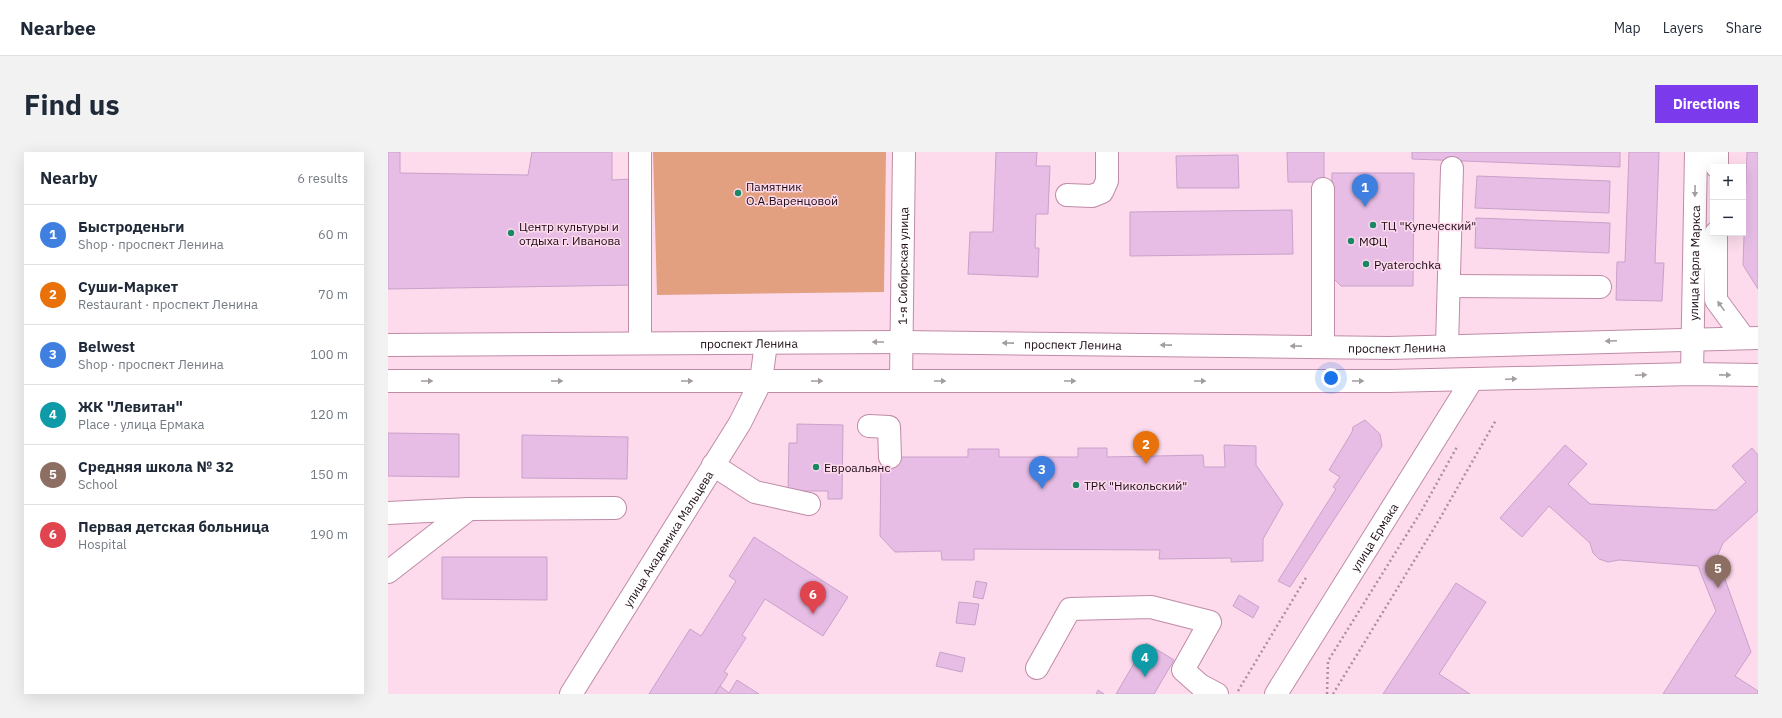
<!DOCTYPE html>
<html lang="en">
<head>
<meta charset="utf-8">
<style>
	:root { --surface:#fff; --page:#f2f2f3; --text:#1f2937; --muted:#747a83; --line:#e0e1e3; --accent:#7c3aed }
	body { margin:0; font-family:"IBM Plex Sans",sans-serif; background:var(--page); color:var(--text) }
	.controls { position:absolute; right:12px; top:12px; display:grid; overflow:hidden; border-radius:0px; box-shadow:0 4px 16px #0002 }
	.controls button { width:36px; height:36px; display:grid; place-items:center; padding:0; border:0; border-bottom:1px solid var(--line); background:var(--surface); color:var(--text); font:20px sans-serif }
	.you { position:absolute; left:943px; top:226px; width:14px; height:14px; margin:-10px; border:3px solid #fff; border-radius:50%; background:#1a73e8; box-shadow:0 0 0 6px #1a73e833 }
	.badge { display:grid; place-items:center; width:26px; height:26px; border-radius:50%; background:var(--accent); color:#fff; font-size:13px; font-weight:700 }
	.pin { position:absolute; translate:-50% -33px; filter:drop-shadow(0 1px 2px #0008) }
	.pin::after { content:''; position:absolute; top:21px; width:14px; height:12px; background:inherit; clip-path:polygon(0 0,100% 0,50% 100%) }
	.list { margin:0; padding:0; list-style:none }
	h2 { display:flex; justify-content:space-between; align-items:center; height:52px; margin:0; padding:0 16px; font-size:17px }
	h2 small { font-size:13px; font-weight:400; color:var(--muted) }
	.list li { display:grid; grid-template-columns:26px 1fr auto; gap:12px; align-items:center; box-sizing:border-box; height:60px; padding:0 16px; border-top:1px solid var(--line) }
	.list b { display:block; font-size:15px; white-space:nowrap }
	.list p { margin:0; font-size:13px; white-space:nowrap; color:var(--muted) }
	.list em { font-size:13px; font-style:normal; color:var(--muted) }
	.map { position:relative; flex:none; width:1370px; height:542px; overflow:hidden; border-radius:0px }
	header { display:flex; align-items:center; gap:24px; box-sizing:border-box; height:56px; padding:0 20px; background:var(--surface); border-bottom:1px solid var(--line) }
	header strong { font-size:19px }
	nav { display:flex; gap:22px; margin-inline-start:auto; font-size:14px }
	.intro { display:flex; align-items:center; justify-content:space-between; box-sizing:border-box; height:96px; padding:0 24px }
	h1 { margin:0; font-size:28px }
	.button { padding:10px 18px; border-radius:0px; background:var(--accent); color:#fff; font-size:14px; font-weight:700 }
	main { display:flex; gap:24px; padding:0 24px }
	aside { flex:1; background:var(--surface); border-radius:0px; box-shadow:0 4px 16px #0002 }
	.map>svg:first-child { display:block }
	.forest { fill:#e2a081 }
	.building { fill:#e7bde6; stroke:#c9a1c9 }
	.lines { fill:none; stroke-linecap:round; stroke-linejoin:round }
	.minor-casing { stroke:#bf8ba7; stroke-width:24 }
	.major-casing { stroke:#bf8ba7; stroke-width:24 }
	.highway-casing { stroke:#bf8ba7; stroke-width:24 }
	.path { stroke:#ac909f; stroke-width:2.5; stroke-dasharray:2 3; stroke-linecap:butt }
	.minor { stroke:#fff; stroke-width:22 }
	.major { stroke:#fff; stroke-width:22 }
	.highway { stroke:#fff; stroke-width:22 }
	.oneway { fill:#a39ca1 }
	.poi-dot { fill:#1a8765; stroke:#fddbec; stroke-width:1.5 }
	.labels { text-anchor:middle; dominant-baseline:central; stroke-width:3; stroke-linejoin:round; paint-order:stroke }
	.poi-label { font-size:12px; fill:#1a0813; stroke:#fddbec; text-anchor:start }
	.street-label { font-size:12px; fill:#1a0813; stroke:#fddbec }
</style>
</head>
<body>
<header>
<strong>Nearbee</strong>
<nav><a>Map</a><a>Layers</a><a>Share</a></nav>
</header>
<div class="intro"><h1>Find us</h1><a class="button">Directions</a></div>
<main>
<aside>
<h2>Nearby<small>6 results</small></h2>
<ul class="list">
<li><span class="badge" style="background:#3f7fe0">1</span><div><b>Быстроденьги</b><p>Shop · проспект Ленина</p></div><em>60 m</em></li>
<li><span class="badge" style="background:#e8710a">2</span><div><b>Суши-Маркет</b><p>Restaurant · проспект Ленина</p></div><em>70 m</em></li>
<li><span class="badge" style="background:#3f7fe0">3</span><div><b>Belwest</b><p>Shop · проспект Ленина</p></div><em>100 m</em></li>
<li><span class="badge" style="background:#0f9aa8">4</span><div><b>ЖК &quot;Левитан&quot;</b><p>Place · улица Ермака</p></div><em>120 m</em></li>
<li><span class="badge" style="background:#8d6e63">5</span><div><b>Средняя школа № 32</b><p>School</p></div><em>150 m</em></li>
<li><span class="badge" style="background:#e0444e">6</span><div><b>Первая детская больница</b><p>Hospital</p></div><em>190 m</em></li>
</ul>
</aside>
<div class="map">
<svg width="1370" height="542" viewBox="0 0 1370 542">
	<rect width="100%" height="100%" fill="#fddbec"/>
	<polygon class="forest" points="265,0 498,0 496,140 269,143"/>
	<g class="building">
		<polygon points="0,0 12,0 12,21 140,23 144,0 224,0 224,28 245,27 248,133 0,137"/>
		<polygon points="608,0 649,0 648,14 662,14 660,62 648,62 647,96 651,96 650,125 580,122 582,80 605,80"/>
		<polygon points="899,0 936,0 936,30 900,30"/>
		<polygon points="1024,0 1232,0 1232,15 1024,7"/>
		<polygon points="1241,0 1271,0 1267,111 1276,111 1274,149 1228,148 1229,110 1237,110"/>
		<polygon points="1359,0 1370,0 1370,137 1355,113"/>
		<polygon points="850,3 851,36 789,36 788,4"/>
		<polygon points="944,21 1026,21 1025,134 953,134 943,124"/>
		<polygon points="1089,24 1222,29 1221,61 1087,56"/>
		<polygon points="904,58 905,102 742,104 742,60"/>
		<polygon points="1088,66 1222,71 1221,101 1087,96"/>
		<polygon points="977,268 992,282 994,294 902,435 890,429 948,337 945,335 952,325 941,318 964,280 965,275"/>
		<polygon points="409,272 455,273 454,347 440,347 440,339 400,339 401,291 409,291"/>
		<polygon points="0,281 71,282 71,325 0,324"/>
		<polygon points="134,283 240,285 239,327 134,326"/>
		<polygon points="836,293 868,294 868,313 895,352 875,387 875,409 843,410 843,406 771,407 772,398 586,397 586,408 554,408 553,399 507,400 492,384 493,305 580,305 580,297 611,297 611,305 690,305 690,296 719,296 719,305 815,303 816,315 837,315"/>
		<polygon points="1177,293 1199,312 1180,332 1202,352 1328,358 1358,330 1344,314 1364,296 1370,303 1370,359 1335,391 1329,405 1363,500 1347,524 1370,539 1370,542 1275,542 1328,459 1310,414 1231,408 1220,410 1211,407 1205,401 1202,391 1161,354 1134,385 1112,366"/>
		<polygon points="366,385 460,445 435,484 377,447 354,483 358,486 336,520 340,522 327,542 261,542 302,477 313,484 348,429 341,424"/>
		<polygon points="54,405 159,405 159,448 54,447"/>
		<polygon points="588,429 599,431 595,447 585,445"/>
		<polygon points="1068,431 1098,450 1051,522 1082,542 995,542"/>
		<polygon points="851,443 871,455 865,466 845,454"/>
		<polygon points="571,450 591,452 587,473 568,471"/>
		<polygon points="758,491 786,508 766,542 728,542"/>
		<polygon points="552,500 577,506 574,520 548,514"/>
		<polygon points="349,528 371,542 327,542 332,534 341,541"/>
		<polygon points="710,538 716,542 708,542"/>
	</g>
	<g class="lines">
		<defs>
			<g id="minor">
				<polyline points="252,0 252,191"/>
				<polyline points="1329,15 1329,0"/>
				<polyline points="679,43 704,44 714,40 719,29 719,0"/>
				<polyline points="1328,81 1328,148 1356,186"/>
				<polyline points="1061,134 1212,135"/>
				<polyline points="1059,194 1064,16"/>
				<polyline points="935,195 935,37"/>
				<path id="s1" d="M 513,229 L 516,0"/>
				<polyline points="481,274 501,275 502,305"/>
				<polyline points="325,313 367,340 421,352"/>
				<polyline points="0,361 81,357 227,356"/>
				<polyline points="0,420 81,357"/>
				<polyline points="649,516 682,457 763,455 822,470 795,518 812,533 829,542"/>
				<path id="s2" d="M 183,542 L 352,271 L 373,229"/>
			</g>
			<g id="major">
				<path id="s3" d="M 1304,222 L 1308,0"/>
				<path id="s4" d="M 888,542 L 1084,228"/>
			</g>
			<g id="highway">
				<path id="s5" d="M 0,193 L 513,190 L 1001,196 L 1370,186"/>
				<polyline points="0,229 1001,229 1304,222 1370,223"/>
				<polyline points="373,229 378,191"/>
			</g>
		</defs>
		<use href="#minor" class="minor-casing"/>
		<use href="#major" class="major-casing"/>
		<use href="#highway" class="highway-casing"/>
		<g class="path">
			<polyline points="850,539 919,424"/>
			<polyline points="939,542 940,509 1034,358 1070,293"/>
			<polyline points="945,542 1051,368 1108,268"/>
		</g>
		<use href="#minor" class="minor"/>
		<use href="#major" class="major"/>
		<use href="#highway" class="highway"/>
	</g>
	<defs><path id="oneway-solid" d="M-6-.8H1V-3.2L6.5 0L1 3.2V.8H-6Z"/></defs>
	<g class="oneway">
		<use href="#oneway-solid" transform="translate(1307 39) rotate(91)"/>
		<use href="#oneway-solid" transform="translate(1333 154) rotate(-126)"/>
		<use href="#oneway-solid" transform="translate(1223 189) rotate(178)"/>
		<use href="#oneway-solid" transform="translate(490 190) rotate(180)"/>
		<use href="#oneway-solid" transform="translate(620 191) rotate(-179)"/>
		<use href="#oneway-solid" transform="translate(778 193) rotate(-179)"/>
		<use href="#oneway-solid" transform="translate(908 194) rotate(-179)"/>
		<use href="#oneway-solid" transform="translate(1253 223) rotate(-2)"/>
		<use href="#oneway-solid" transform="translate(1337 223) rotate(1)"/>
		<use href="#oneway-solid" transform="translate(1123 227) rotate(-2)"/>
		<use href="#oneway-solid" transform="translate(39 229)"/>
		<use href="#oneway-solid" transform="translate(169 229)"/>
		<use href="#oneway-solid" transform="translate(299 229)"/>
		<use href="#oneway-solid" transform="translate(429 229)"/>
		<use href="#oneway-solid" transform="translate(552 229)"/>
		<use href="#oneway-solid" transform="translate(682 229)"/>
		<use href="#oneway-solid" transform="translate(812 229)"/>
		<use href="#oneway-solid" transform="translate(970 229)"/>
	</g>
	<g class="poi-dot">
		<circle cx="350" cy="41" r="4"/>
		<circle cx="985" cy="73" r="4"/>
		<circle cx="123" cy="81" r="4"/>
		<circle cx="963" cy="89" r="4"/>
		<circle cx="978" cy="112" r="4"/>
		<circle cx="428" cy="315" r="4"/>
		<circle cx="688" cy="333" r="4"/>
	</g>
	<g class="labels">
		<g class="poi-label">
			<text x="358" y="34">Памятник<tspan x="358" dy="14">О.А.Варенцовой</tspan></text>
			<text x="993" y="73">ТЦ "Купеческий"</text>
			<text x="131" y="74">Центр культуры и<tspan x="131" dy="14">отдыха г. Иванова</tspan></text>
			<text x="971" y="89">МФЦ</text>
			<text x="986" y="112">Pyaterochka</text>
			<text x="436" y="315">Евроальянс</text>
			<text x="696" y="333">ТРК "Никольский"</text>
		</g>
		<g class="street-label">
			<text stroke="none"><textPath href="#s3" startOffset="111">улица Карла Маркса</textPath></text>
			<text stroke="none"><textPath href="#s1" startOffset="115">1-я Сибирская улица</textPath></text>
			<text stroke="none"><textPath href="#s5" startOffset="361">проспект Ленина</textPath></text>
			<text stroke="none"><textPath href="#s5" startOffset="685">проспект Ленина</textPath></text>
			<text stroke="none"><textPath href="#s5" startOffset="1009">проспект Ленина</textPath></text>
			<text stroke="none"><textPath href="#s4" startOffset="185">улица Ермака</textPath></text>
			<text stroke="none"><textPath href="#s2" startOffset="183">улица Академика Мальцева</textPath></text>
		</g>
	</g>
</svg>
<div class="controls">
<button>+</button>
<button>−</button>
</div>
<div class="you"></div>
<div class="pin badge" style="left:977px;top:55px;background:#3f7fe0">1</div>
<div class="pin badge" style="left:758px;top:312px;background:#e8710a">2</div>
<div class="pin badge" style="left:654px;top:337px;background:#3f7fe0">3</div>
<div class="pin badge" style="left:757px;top:525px;background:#0f9aa8">4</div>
<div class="pin badge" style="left:1330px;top:436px;background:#8d6e63">5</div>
<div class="pin badge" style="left:425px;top:462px;background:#e0444e">6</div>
</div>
</main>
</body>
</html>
